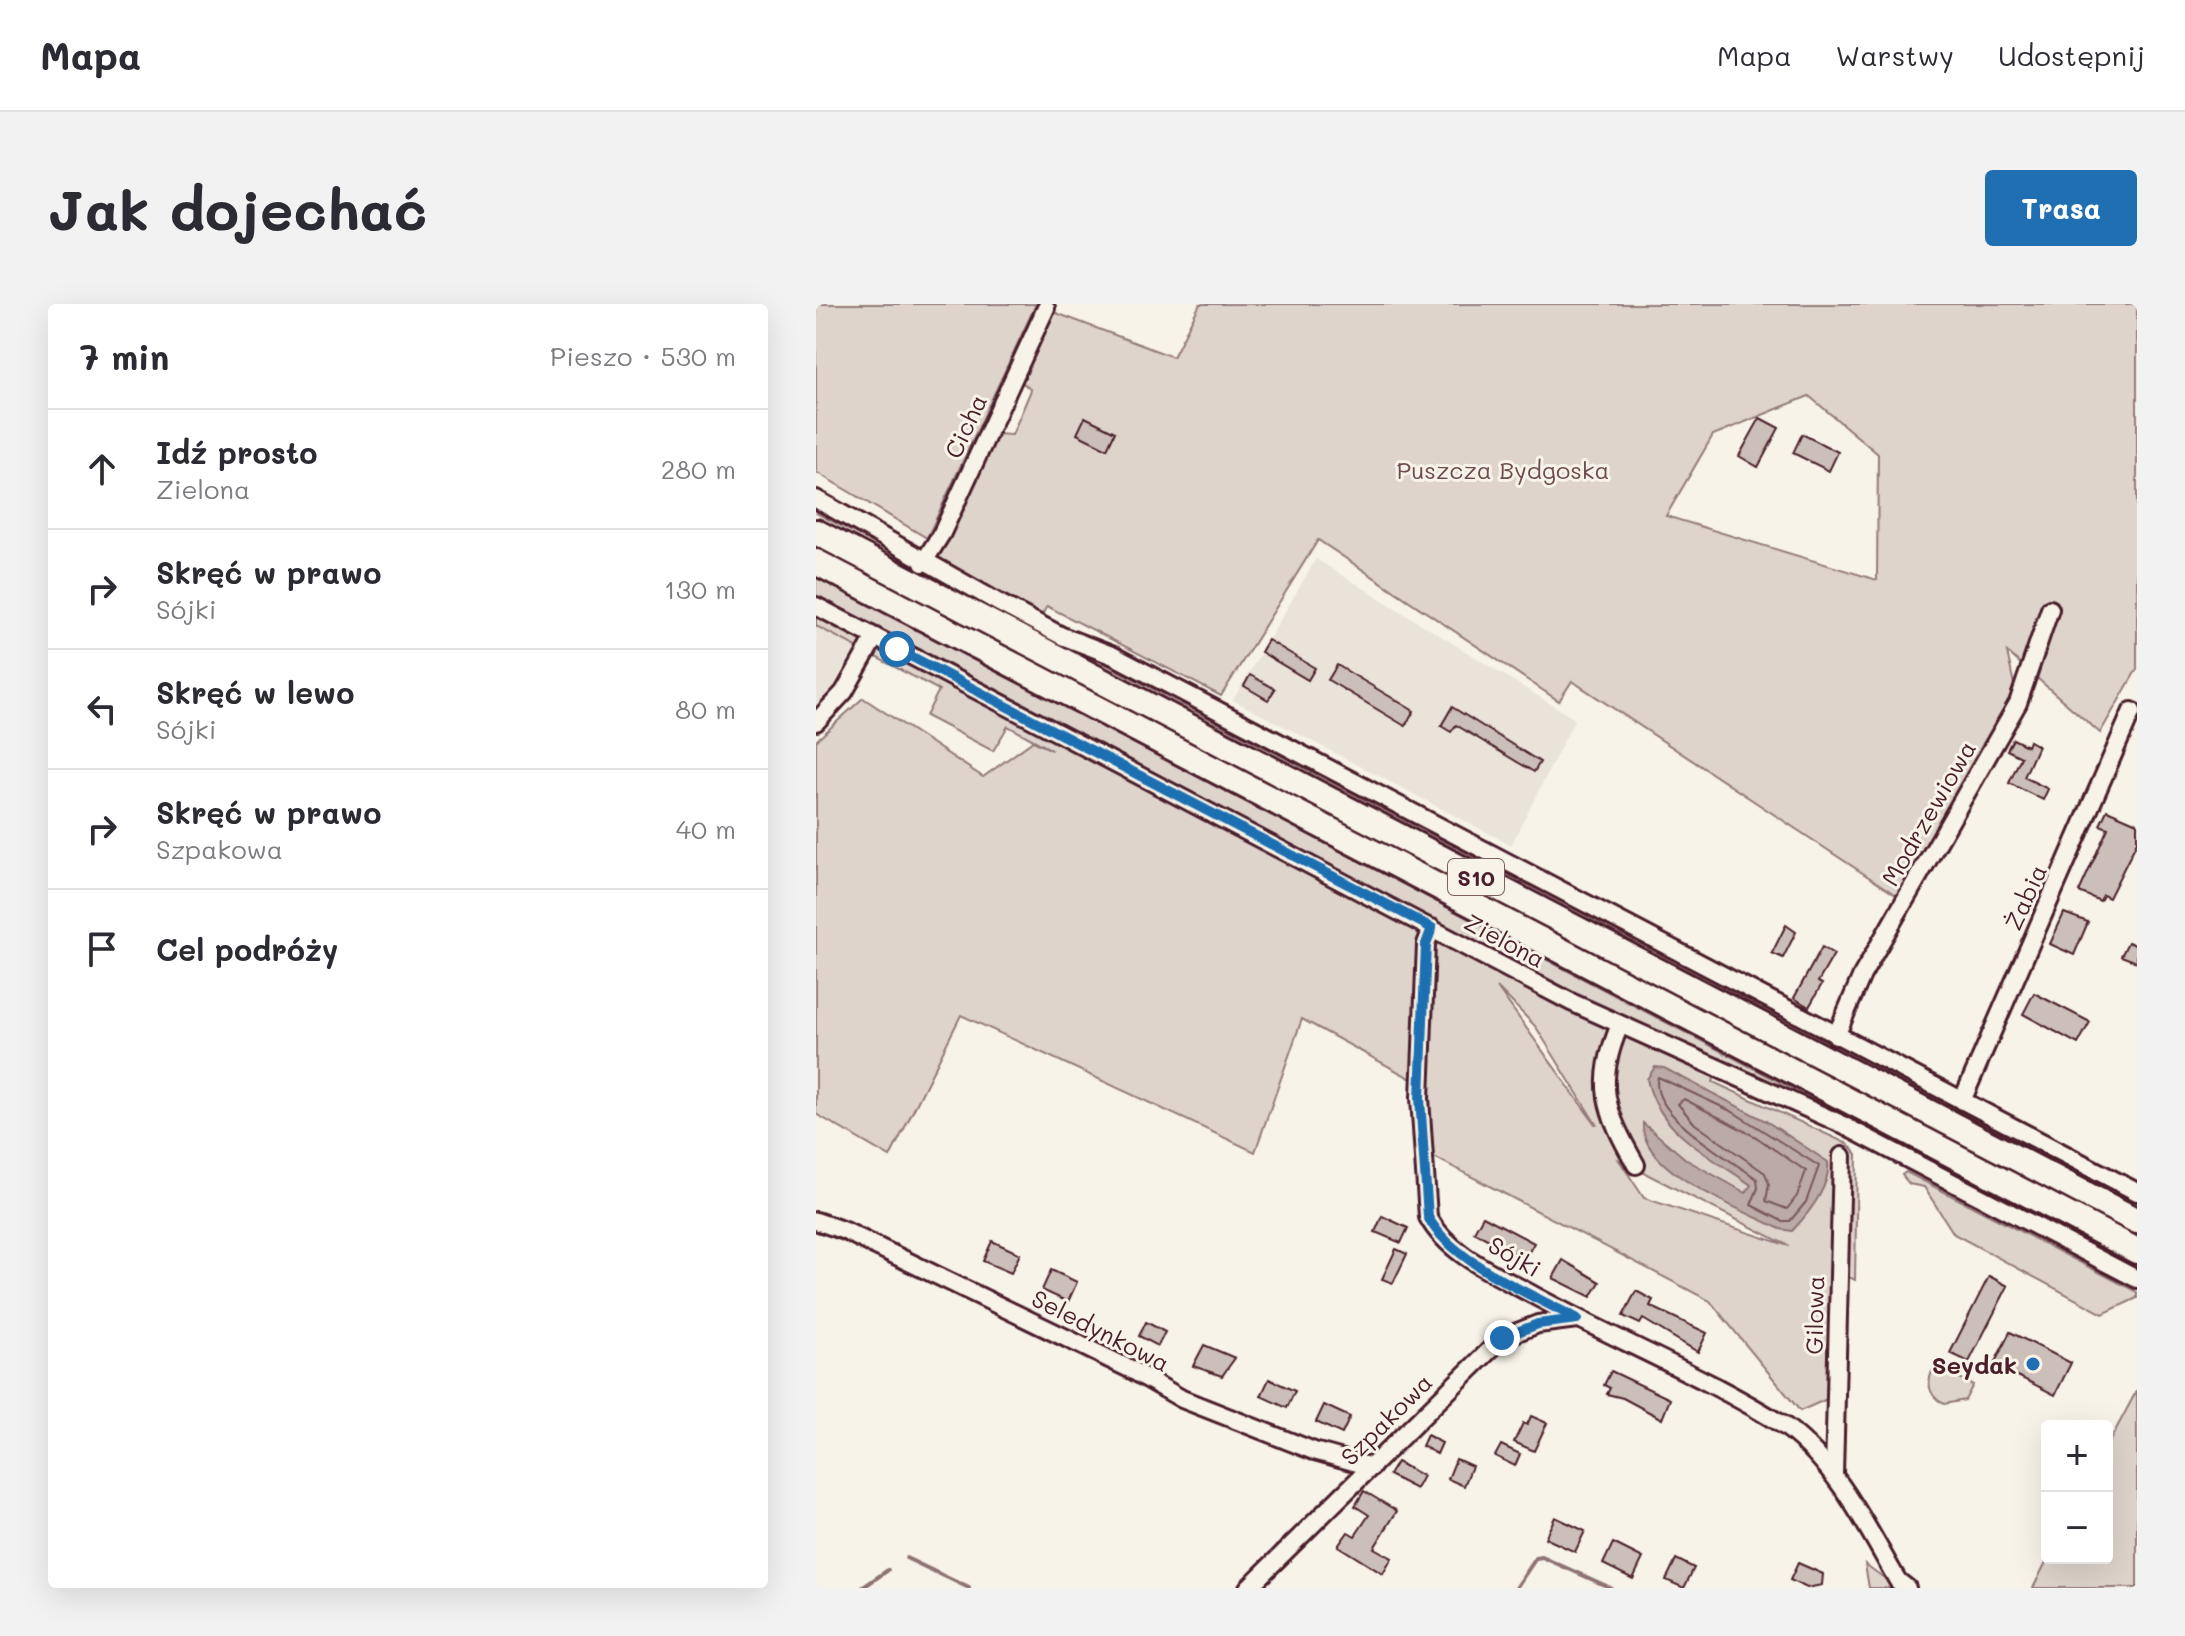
<!DOCTYPE html>
<html lang="pl">
<head>
<meta charset="utf-8">
<style>
	:root { --surface:#fff; --page:#f2f2f3; --text:#2b2b33; --muted:#7c7c81; --line:#e1e1e2; --accent:#1f6fb2 }
	body { margin:0; font-family:Mali,sans-serif; background:var(--page); color:var(--text) }
	.controls { position:absolute; right:24px; bottom:24px; display:grid; overflow:hidden; border-radius:8px; box-shadow:0 8px 32px #0002 }
	.controls button { width:72px; height:72px; display:grid; place-items:center; padding:0; border:0; border-bottom:2px solid var(--line); background:var(--surface); color:var(--text); font:40px sans-serif }
	.stop { position:absolute; width:24px; height:24px; margin:-18px; border:6px solid #1f6fb2; border-radius:50%; background:#fff }
	.stop.end { background:#1f6fb2; border-color:#fff; box-shadow:0 2px 8px #0008 }
	.list { margin:0; padding:0; list-style:none }
	h2 { display:flex; justify-content:space-between; align-items:center; height:104px; margin:0; padding:0 32px; font-size:34px }
	h2 small { font-size:26px; font-weight:400; color:var(--muted) }
	.list li { display:grid; grid-template-columns:52px 1fr auto; gap:24px; align-items:center; box-sizing:border-box; height:120px; padding:0 32px; border-top:2px solid var(--line) }
	.list b { display:block; font-size:30px; white-space:nowrap }
	.list p { margin:0; font-size:26px; white-space:nowrap; color:var(--muted) }
	.list em { font-size:26px; font-style:normal; color:var(--muted) }
	.icon { flex:none; width:44px; height:44px; fill:none; stroke:currentColor; stroke-width:2; stroke-linecap:round; stroke-linejoin:round }
	.map { position:relative; flex:none; width:1321px; height:1284px; overflow:hidden; border-radius:8px }
	header { display:flex; align-items:center; gap:48px; box-sizing:border-box; height:112px; padding:0 40px; background:var(--surface); border-bottom:2px solid var(--line) }
	header strong { font-size:38px }
	nav { display:flex; gap:44px; margin-inline-start:auto; font-size:28px }
	.intro { display:flex; align-items:center; justify-content:space-between; box-sizing:border-box; height:192px; padding:0 48px }
	h1 { margin:0; font-size:56px }
	.button { padding:20px 36px; border-radius:8px; background:var(--accent); color:#fff; font-size:28px; font-weight:700 }
	main { display:flex; gap:48px; padding:0 48px }
	aside { flex:1; background:var(--surface); border-radius:8px; box-shadow:0 8px 32px #0002 }
	.map>svg:first-child { display:block }
	.built { fill:#eae3da }
	.green { fill:#ded4cc; stroke:#947a7c; stroke-width:2; fill-rule:evenodd }
	.water { fill:#bcaaa7; stroke:#8e7275; stroke-width:2 }
	.lines { fill:none; stroke-linecap:round; stroke-linejoin:round }
	.shore { stroke:#78575d; stroke-width:2 }
	.stream { stroke:#8e7275; stroke-width:4 }
	.building { fill:#ccbfb9; stroke:#4a1f2b; stroke-width:2 }
	.minor-casing { stroke:#4a1f2b; stroke-width:22 }
	.highway-casing { stroke:#4a1f2b; stroke-width:30 }
	.minor { stroke:#f7f3e8; stroke-width:16 }
	.highway { stroke:#f7f3e8; stroke-width:24 }
	.route { stroke:#1f6fb2; stroke-width:10 }
	.poi-dot { fill:#1f6fb2; stroke:#f7f3e8; stroke-width:3 }
	.labels { text-anchor:middle; dominant-baseline:central; stroke-width:6; stroke-linejoin:round; paint-order:stroke }
	.shield { fill:#f7f3e8; stroke:#7e5f64; stroke-width:2 }
	.shield-label { font-size:22px; font-weight:bold; fill:#4a1f2b }
	.street-label { font-size:24px; fill:#4a1f2b; stroke:#f7f3e8 }
	.park-label { font-size:24px; fill:#6f4c53; stroke:#f7f3e8 }
	.poi-label { font-size:24px; font-weight:bold; fill:#4a1f2b; stroke:#f7f3e8; text-anchor:end }
</style>
</head>
<body>
<header>
<strong>Mapa</strong>
<nav><a>Mapa</a><a>Warstwy</a><a>Udostępnij</a></nav>
</header>
<div class="intro"><h1>Jak dojechać</h1><a class="button">Trasa</a></div>
<main>
<aside>
<h2>7 min<small>Pieszo · 530 m</small></h2>
<ul class="list">
<li><svg class="icon" aria-label="ahead" viewBox="0 0 24 24"><path d="M12 20V5M6 11l6-6 6 6"/></svg><div><b>Idź prosto</b><p>Zielona</p></div><em>280 m</em></li>
<li><svg class="icon" aria-label="right" viewBox="0 0 24 24"><path d="M7 20v-9h11M14 6l5 5-5 5"/></svg><div><b>Skręć w prawo</b><p>Sójki</p></div><em>130 m</em></li>
<li><svg class="icon" aria-label="left" viewBox="0 0 24 24"><path d="M17 20v-9H6M10 6l-5 5 5 5"/></svg><div><b>Skręć w lewo</b><p>Sójki</p></div><em>80 m</em></li>
<li><svg class="icon" aria-label="right" viewBox="0 0 24 24"><path d="M7 20v-9h11M14 6l5 5-5 5"/></svg><div><b>Skręć w prawo</b><p>Szpakowa</p></div><em>40 m</em></li>
<li><svg class="icon" aria-label="arrive" viewBox="0 0 24 24"><path d="M6 21V4h12l-3 4 3 4H6"/></svg><div><b>Cel podróży</b></div></li>
</ul>
</aside>
<div class="map">
<svg width="1321" height="1284" viewBox="0 0 1321 1284">
	<rect width="100%" height="100%" fill="#f7f3e8"/>
	<filter id="ink" filterUnits="userSpaceOnUse"><feTurbulence type="fractalNoise" baseFrequency=".0125" numOctaves="2"/><feDisplacementMap in="SourceGraphic" scale="16" xChannelSelector="R" yChannelSelector="G"/><feConvolveMatrix kernelMatrix="1 2 1 2 8 2 1 2 1" color-interpolation-filters="sRGB"/></filter>
	<g filter="url(#ink)">
		<g class="built">
			<polygon points="500,255 759,415 695,541 417,396"/>
			<polygon points="0,323 51,348 0,418"/>
		</g>
		<g class="green">
			<polygon points="0,0 220,0 111,234 0,168"/>
			<path d="M 384,0 L 1321,0 L 1321,365 L 1284,429 L 1191,348 L 1202,399 L 1089,597 L 756,377 L 743,397 L 502,236 L 405,392 L 231,302 L 226,311 L 117,254 L 181,130 L 196,131 L 215,86 L 205,77 L 235,7 L 357,53 ZM 993,92 L 1062,150 L 1061,276 L 850,212 L 897,131 Z"/>
			<polygon points="0,200 1321,894 1321,900 0,209"/>
			<path d="M 0,272 L 1013,804 L 904,754 L 897,778 L 1032,840 L 1041,850 L 1039,976 L 1014,964 L 1011,1095 L 984,1107 L 894,997 L 614,851 L 614,785 L 486,715 L 439,848 L 145,711 L 74,853 L 0,810 L 0,437 L 47,394 L 167,473 L 217,437 L 236,446 L 192,422 L 177,447 L 110,412 L 123,386 L 0,322 ZM 681,683 L 720,723 L 780,820 L 779,820 ZM 803,856 L 973,942 L 828,894 Z"/>
			<polygon points="1090,868 1321,988 1321,994 1287,1010 1138,930 1108,883 1093,880 1086,871"/>
			<path d="M 1119,1061 L 1157,1081 L 1149,1096 L 1128,1100 C 1111,1091 1110,1077 1119,1061 Z"/>
			<polygon points="1321,1086 1321,1284 1217,1284 1232,1254 1291,1254 1291,1142"/>
			<polygon points="1049,1260 1082,1284 1053,1284"/>
		</g>
		<path class="water" d="M 839,763 L 848,764 L 950,817 L 1012,858 C 1015,882 992,910 976,927 L 964,925 C 928,906 823,868 827,819 L 871,856 L 930,889 L 935,881 C 895,852 842,829 831,775 Z"/>
		<g class="lines">
			<g class="shore">
				<path d="M 842,773 L 917,808 L 1003,862 L 990,898 L 974,917 L 966,917 L 935,901 L 942,884 L 941,875 C 916,856 831,810 842,773 Z"/>
				<polygon points="868,795 940,833 990,867 981,892 971,905 950,897 953,880 949,869 879,820 862,800"/>
			</g>
			<g class="stream">
				<polyline points="90,1254 153,1284"/>
				<polyline points="46,1284 72,1266"/>
				<polyline points="700,1284 720,1254 726,1253 795,1284"/>
			</g>
		</g>
		<g class="building">
			<polygon points="269,113 299,128 291,145 261,130"/>
			<polygon points="944,114 963,124 942,163 923,152"/>
			<polygon points="986,130 1022,148 1013,167 977,149"/>
			<polygon points="452,336 499,364 492,376 445,348"/>
			<polygon points="521,361 598,407 589,422 512,376"/>
			<polygon points="434,371 459,385 452,396 428,382"/>
			<polygon points="636,403 724,458 718,468 640,421 635,428 625,422"/>
			<polygon points="1197,435 1211,442 1213,437 1222,442 1208,473 1232,485 1227,496 1193,479 1205,453 1191,446"/>
			<polygon points="1291,506 1321,519 1321,538 1293,594 1287,591 1284,597 1263,588 1292,524 1284,521"/>
			<polygon points="1248,609 1272,618 1258,651 1234,640"/>
			<polygon points="970,621 980,628 967,654 956,649"/>
			<polygon points="1312,638 1321,642 1321,658 1305,652"/>
			<polygon points="1006,643 1018,650 1002,678 1006,680 993,703 978,694"/>
			<polygon points="1218,689 1274,718 1262,740 1207,710"/>
			<polygon points="566,912 592,924 585,939 559,928"/>
			<polygon points="667,912 718,939 709,955 658,928"/>
			<polygon points="176,937 204,950 195,969 167,957"/>
			<polygon points="580,945 591,950 577,979 566,975"/>
			<polygon points="747,956 784,978 775,993 737,974"/>
			<polygon points="235,966 261,978 252,998 226,986"/>
			<polygon points="1173,972 1192,982 1153,1058 1134,1049"/>
			<polygon points="820,987 837,996 834,1002 891,1029 882,1048 827,1015 824,1020 807,1012"/>
			<polygon points="330,1018 349,1028 342,1042 323,1032"/>
			<polygon points="1194,1028 1255,1059 1239,1091 1178,1060"/>
			<polygon points="388,1041 419,1054 406,1072 377,1062"/>
			<polygon points="795,1067 854,1095 846,1115 807,1094 791,1090 794,1084 788,1081"/>
			<polygon points="453,1075 479,1087 471,1104 445,1092"/>
			<polygon points="508,1101 534,1113 526,1130 500,1118"/>
			<polygon points="715,1112 731,1119 718,1147 698,1138 707,1119 711,1121"/>
			<polygon points="611,1131 626,1139 621,1150 606,1142"/>
			<polygon points="685,1141 704,1150 699,1162 679,1152"/>
			<polygon points="640,1155 656,1162 648,1182 632,1175"/>
			<polygon points="581,1158 607,1172 600,1185 573,1171"/>
			<polygon points="548,1187 581,1207 558,1244 576,1254 567,1270 522,1242 532,1228 539,1232 553,1211 539,1202"/>
			<polygon points="739,1213 769,1227 759,1248 729,1234"/>
			<polygon points="797,1239 827,1254 817,1275 787,1260"/>
			<polygon points="860,1255 878,1264 868,1284 850,1276"/>
			<polygon points="982,1259 1007,1270 1006,1281 991,1284 974,1276"/>
		</g>
		<g class="lines">
			<defs>
				<g id="minor">
					<polyline points="0,195 185,300 246,332 298,352 1321,888"/>
					<polyline points="107,259 126,229 230,4"/>
					<polyline points="0,302 755,698 1021,818 1321,975"/>
					<polyline points="0,418 28,388 59,333"/>
					<path d="M 616,624 L 610,640 L 604,794 L 612,913 C 633,952 682,971 719,992 C 802,1037 891,1073 970,1123 C 1022,1162 1050,1222 1082,1277 L 1091,1284"/>
					<path d="M 804,721 C 778,780 790,808 820,861"/>
					<polyline points="1020,732 1046,671 1202,399 1234,305"/>
					<polyline points="1146,797 1316,407"/>
					<polyline points="0,917 29,927 316,1066 366,1095 498,1147 556,1163"/>
					<polyline points="1018,1171 1026,852"/>
					<polyline points="432,1284 686,1034 722,1020 761,1015"/>
				</g>
				<g id="highway">
					<polyline points="0,228 1321,917"/>
					<polyline points="0,258 1321,947"/>
				</g>
			</defs>
			<use href="#minor" class="minor-casing"/>
			<use href="#highway" class="highway-casing"/>
			<use href="#minor" class="minor"/>
			<use href="#highway" class="highway"/>
		</g>
	</g>
	<g class="lines" filter="url(#ink)">
		<path class="route" d="M 81,345 L 616,624 L 610,640 L 604,794 L 612,913 C 636,959 716,990 761,1015 L 722,1020 L 686,1034"/>
	</g>
	<circle class="poi-dot" cx="1217" cy="1060" r="8"/>
	<g class="labels">
		<rect class="shield" x="632" y="555" width="56" height="36" rx="6"/>
		<g class="shield-label">
			<text x="660" y="573">S10</text>
		</g>
		<g class="street-label">
			<text transform="translate(149 122) rotate(-65)">Cicha</text>
			<text transform="translate(1112 509) rotate(-60)">Modrzewiowa</text>
			<text transform="translate(1209 593) rotate(-66)">Żabia</text>
			<text transform="translate(689 636) rotate(28)">Zielona</text>
			<text transform="translate(699 952) rotate(30)">Sójki</text>
			<text transform="translate(998 1011) rotate(-89)">Gilowa</text>
			<text transform="translate(285 1026) rotate(27)">Seledynkowa</text>
			<text transform="translate(570 1115) rotate(-45)">Szpakowa</text>
		</g>
		<g class="park-label">
			<text x="687" y="165">Puszcza Bydgoska</text>
		</g>
		<g class="poi-label">
			<text x="1201" y="1060">Seydak</text>
		</g>
	</g>
</svg>
<div class="controls">
<button>+</button>
<button>−</button>
</div>
<div class="stop" style="left:81px;top:345px"></div>
<div class="stop end" style="left:686px;top:1034px"></div>
</div>
</main>
</body>
</html>
